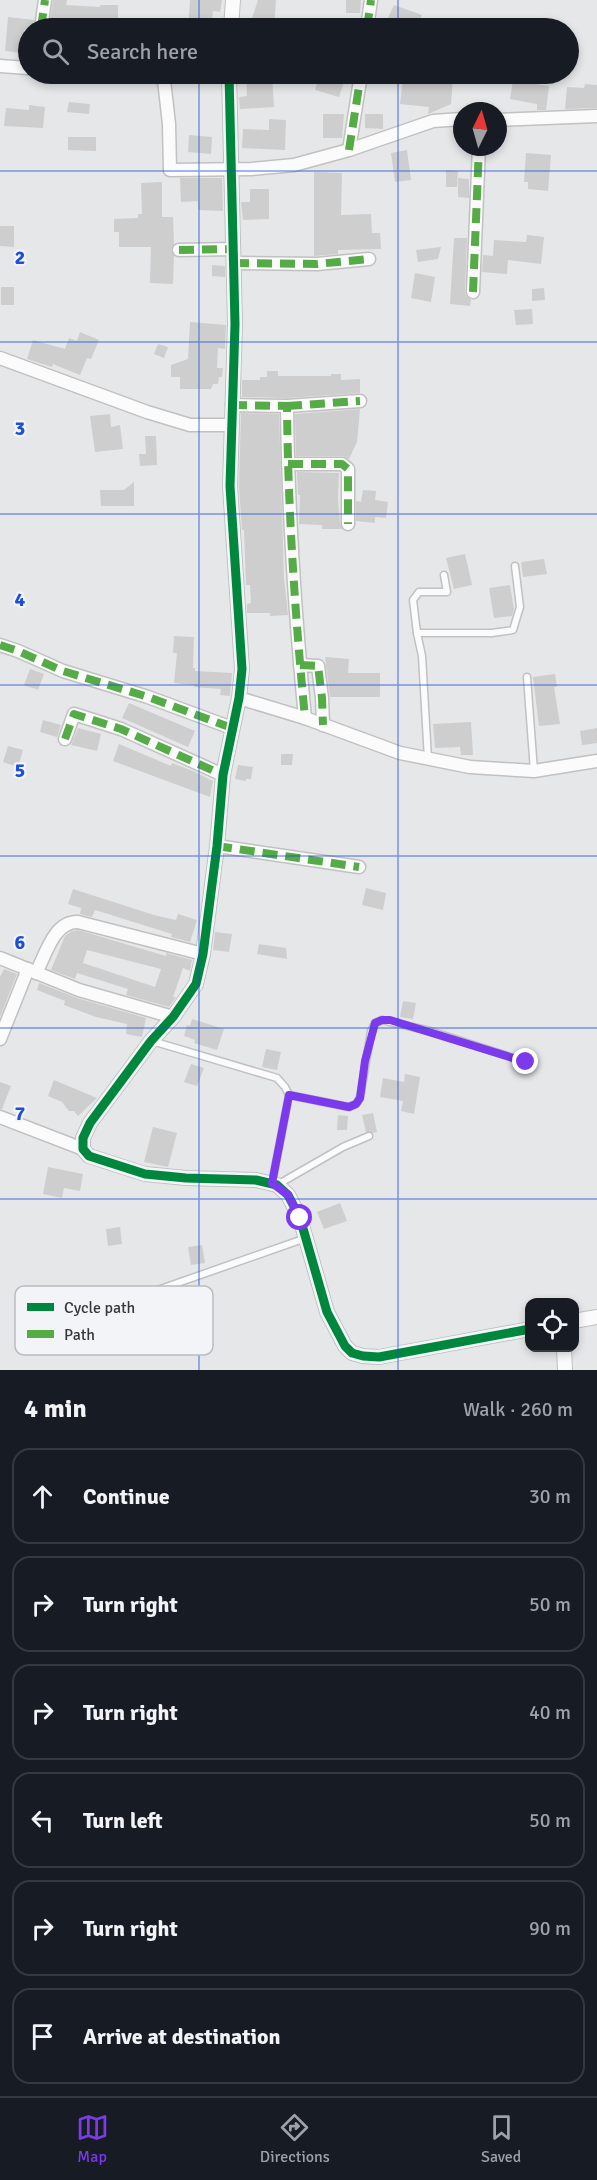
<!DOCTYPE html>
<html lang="en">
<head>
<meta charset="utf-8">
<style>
	:root { --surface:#171b24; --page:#20242c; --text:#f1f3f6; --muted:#9ea1a6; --line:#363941; --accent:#7c3aed }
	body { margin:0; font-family:Signika,sans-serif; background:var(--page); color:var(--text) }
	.controls { position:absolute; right:18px; bottom:18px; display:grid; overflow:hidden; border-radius:12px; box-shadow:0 3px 9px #0003 }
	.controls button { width:54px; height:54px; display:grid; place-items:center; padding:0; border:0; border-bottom:2px solid var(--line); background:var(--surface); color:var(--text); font:30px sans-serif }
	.compass { position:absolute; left:453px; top:102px; width:54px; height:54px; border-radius:50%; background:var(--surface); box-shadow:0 3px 9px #0003; rotate:5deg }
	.stop { position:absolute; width:18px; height:18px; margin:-14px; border:4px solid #7c3aed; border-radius:50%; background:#fff }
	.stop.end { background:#7c3aed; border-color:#fff; box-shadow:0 2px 6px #0008 }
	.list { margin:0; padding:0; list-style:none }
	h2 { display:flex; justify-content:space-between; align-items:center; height:78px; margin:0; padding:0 24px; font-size:26px }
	h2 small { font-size:20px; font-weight:400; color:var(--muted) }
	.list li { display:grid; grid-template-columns:39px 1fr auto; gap:18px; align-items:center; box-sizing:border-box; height:96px; margin:0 12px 12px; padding:0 12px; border:2px solid var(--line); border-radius:18px }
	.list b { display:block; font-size:22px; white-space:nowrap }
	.list em { font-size:20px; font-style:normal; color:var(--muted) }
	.icon { flex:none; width:33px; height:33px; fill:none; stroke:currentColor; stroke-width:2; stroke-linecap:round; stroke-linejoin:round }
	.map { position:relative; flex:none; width:597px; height:1370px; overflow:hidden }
	.search { position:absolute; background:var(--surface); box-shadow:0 3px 9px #0003; left:18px; right:18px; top:18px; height:66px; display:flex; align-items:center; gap:15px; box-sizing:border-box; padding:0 21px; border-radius:33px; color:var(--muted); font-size:22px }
	.sheet { height:726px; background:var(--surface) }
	nav { display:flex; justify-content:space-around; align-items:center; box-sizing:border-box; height:84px; border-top:2px solid var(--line); background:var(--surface); font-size:16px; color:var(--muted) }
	nav a { display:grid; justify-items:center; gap:3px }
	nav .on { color:var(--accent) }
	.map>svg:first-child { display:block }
	.building { fill:#cececf; fill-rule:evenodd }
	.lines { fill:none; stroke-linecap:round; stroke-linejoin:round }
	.service-casing { stroke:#c1c1c2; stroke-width:9 }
	.minor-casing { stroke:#c1c1c2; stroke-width:15 }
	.tertiary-casing { stroke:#c1c1c2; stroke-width:16 }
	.service { stroke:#fbfbfc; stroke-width:6 }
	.minor { stroke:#fbfbfc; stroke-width:12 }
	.tertiary { stroke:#fbfbfc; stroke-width:14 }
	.quiet { stroke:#55ac46; stroke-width:8; stroke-dasharray:15 8; stroke-linecap:butt }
	.cycleway-casing { stroke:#f2f4f7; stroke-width:13 }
	.cycleway { stroke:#00873e; stroke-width:9 }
	.route { stroke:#7c3aed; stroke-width:8 }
	.grid { fill:none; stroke:#1d4ed8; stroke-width:1.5; stroke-opacity:0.55 }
	.key { fill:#f2f4f7; stroke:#babcbe; stroke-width:1.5 }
	.key-label { font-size:16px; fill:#373839 }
	.grid-label { font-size:20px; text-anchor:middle; font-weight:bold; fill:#1d4ed8; stroke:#f2f4f7; stroke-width:4.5; stroke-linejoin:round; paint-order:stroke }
</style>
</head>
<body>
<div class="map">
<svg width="597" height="1370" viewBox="0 0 597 1370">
	<rect width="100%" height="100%" fill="#e6e7e9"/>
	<g class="building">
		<polygon points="53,0 67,0 66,5 100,7 100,5 118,5 118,28 49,28"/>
		<polygon points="190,0 222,0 220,12 213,11 211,28 188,28"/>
		<polygon points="258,0 276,0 274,28 246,28 246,18 252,18"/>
		<polygon points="346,0 361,0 360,13 346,13"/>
		<polygon points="394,5 422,15 417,28 410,28 387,20"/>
		<polygon points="8,17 34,20 33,28 24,30 21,53 5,51"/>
		<polygon points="246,74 272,74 274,107 240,109 239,97 247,96"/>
		<polygon points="320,74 346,75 339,97 315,90"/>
		<polygon points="369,74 387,74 386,84 368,83"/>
		<polygon points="432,75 453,77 451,104 428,114 429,107 400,104 403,78 432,80"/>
		<polygon points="513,81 549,86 546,110 537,110 537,104 510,99"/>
		<polygon points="585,84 597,85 597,108 565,109 567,87 584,88"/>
		<polygon points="69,102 90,104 89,114 67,112"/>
		<polygon points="29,105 45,107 43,128 4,126 6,108 29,110"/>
		<polygon points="323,114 344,114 342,138 323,138"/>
		<polygon points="365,114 383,114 383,129 365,128"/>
		<polygon points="269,119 286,120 285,150 242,148 243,129 269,130"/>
		<polygon points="189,135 212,137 211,154 188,152"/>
		<polygon points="68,137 96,137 96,151 68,150"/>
		<polygon points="407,150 411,180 395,182 391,153"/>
		<polygon points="526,153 551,155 548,191 528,189 528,182 524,182"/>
		<polygon points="446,170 458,171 457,187 446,187"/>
		<polygon points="314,172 342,173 341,215 371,214 372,233 380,233 381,249 338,250 338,254 314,256"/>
		<polygon points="180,178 222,178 223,211 198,210 198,201 181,202"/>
		<polygon points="458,178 469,179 469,198 458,197"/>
		<polygon points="162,182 162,217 173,217 174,244 171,250 174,256 173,284 150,283 151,247 119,247 119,232 114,232 114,219 138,218 138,214 142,214 141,183"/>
		<polygon points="250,189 269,189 269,219 243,220 241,202 250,202"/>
		<polygon points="0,226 14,226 14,247 0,246"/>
		<polygon points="527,235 544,237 541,264 508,260 507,274 482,272 483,255 493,256 494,240 526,242"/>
		<polygon points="454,238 467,238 465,292 466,296 471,300 470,306 450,304"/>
		<polygon points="441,247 438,259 418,262 416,250"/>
		<polygon points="212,265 225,266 225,277 212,276"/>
		<polygon points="415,273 435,277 431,302 411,298"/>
		<rect x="1" y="287" width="13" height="18"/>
		<polygon points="544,288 545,300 532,301 532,289"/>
		<polygon points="532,309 533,324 516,325 514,310"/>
		<polygon points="190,322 226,325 225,349 218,348 217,368 223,368 222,377 219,377 218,384 213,384 211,389 180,389 180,377 171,377 171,365 188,359"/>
		<polygon points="80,332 99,340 91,359 87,358 80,375 53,364 52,367 27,359 33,340 65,349 69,338 77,341"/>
		<polygon points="158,344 168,347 164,358 154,354"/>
		<polygon points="267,371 278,371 278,376 331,376 331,374 341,374 341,380 360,379 360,393 287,398 242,397 242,380 260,380 260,377 267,377"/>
		<polygon points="360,409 357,442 349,459 342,456 296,456 295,414"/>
		<polygon points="241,413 279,414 284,578 288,615 270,616 270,613 247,613 247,604 251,603 250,585 246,585 244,530 242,530 239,486"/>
		<polygon points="110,414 111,427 120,425 123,449 95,452 90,416"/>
		<polygon points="145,436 156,436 157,465 140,466 139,454 146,454"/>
		<polygon points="297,472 339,473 338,499 340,524 342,529 322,529 322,525 299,524 300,495 298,495"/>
		<polygon points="134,482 134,506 101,506 100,490 124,490"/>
		<polygon points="363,490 376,491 375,500 388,502 386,518 375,517 375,523 356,521 356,501 361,502"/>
		<polygon points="465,554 472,585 454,589 446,558"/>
		<polygon points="544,559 547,574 523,577 521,562"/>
		<polygon points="510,585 514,609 512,616 494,618 489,588"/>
		<polygon points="174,636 194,637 193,668 195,668 195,671 232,673 230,696 220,695 221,689 194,687 194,685 174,683 177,653 173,653"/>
		<polygon points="325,657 349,659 348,673 380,673 380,697 330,697"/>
		<polygon points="30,669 44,674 38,690 24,685"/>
		<polygon points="555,674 557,687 554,687 560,724 539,726 533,677"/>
		<polygon points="129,703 195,731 188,747 122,718"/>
		<polygon points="43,720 61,725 57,737 40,732"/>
		<polygon points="471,722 473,755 461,755 460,747 435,748 433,724"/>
		<polygon points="78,728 101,734 97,751 71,745"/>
		<polygon points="597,728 597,743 582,745 580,731"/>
		<polygon points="119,744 171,766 172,763 193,771 213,781 210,797 113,761"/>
		<polygon points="8,746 23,750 18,767 3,762"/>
		<polygon points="281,754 293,754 292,765 281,765"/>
		<polygon points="238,765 253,767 251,779 246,779 246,781 235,779"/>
		<polygon points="366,888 386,893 383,910 362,905"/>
		<polygon points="73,889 154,915 176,920 178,914 197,920 190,942 171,937 172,934 95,910 92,917 80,914 81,908 68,904"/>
		<path d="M 78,930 L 166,956 L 166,953 L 192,960 L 190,971 L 183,968 L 173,997 L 176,997 L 169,1007 L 126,995 L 128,989 L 77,973 L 75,979 L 51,970 L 65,936 L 72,931 ZM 87,950 L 161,969 L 155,987 L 83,963 Z"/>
		<polygon points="215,932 232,934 229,952 213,950"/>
		<polygon points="259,944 286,948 287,959 257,954"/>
		<polygon points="4,969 17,974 0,1017 0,977"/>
		<polygon points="39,983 77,998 146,1018 142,1037 126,1034 127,1024 96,1017 64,1005 65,1001 37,990"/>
		<polygon points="403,1001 416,1003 413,1019 400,1017"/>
		<polygon points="192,1019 224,1029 217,1050 194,1043 195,1040 184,1036 187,1025 190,1026"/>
		<polygon points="266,1049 281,1052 277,1070 262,1067"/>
		<polygon points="191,1064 204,1068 197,1086 184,1082"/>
		<polygon points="405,1074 420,1077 414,1114 401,1111 403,1101 380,1097 383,1078 404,1082"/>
		<polygon points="54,1080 97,1098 78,1116 74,1111 69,1111 62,1102 48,1096"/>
		<polygon points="0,1082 11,1086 2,1109 0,1109"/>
		<polygon points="373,1113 377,1132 373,1133 366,1132 362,1115"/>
		<polygon points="338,1115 348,1116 347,1130 337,1130"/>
		<polygon points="153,1127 177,1133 168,1167 144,1162"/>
		<polygon points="48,1167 83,1174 80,1191 64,1188 62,1198 43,1194"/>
		<polygon points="340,1203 347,1221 324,1229 317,1212"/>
		<polygon points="120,1227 122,1244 108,1246 106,1229"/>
		<polygon points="202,1245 205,1263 191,1265 188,1247"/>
	</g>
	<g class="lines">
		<defs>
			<g id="service">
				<polyline points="417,633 413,600 419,592 447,592 444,575"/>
				<polyline points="527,677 534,771"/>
				<polyline points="428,759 422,656 417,633 492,633 513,630 520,607 515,566"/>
				<polyline points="152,1041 277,1078 285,1087 289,1095"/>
				<polyline points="272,1183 289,1095 349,1107 356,1104 360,1098 371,1031 375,1023 382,1020 430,1031 526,1062"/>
				<polyline points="277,1185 343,1147 369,1136"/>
				<polyline points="149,1293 306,1238"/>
			</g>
			<g id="minor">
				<polyline points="41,28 45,0"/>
				<polyline points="367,28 371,0"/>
				<polyline points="0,66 28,68"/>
				<polyline points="113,74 156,76 164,80 169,124 170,170 252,169 294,165 349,150 433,121 462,119"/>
				<polyline points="498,120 597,116"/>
				<polyline points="349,150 361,74"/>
				<polyline points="179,250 233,249"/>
				<polyline points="234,263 317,264 369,259"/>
				<polyline points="473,292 479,147"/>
				<polyline points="0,358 147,412 190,425 231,425"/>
				<path d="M 232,405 L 287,406 C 288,511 295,614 305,718"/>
				<polyline points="287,406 360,401"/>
				<polyline points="288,464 342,464 348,469 348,524"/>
				<polyline points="0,645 18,651 63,671 148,697 232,728"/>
				<polyline points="300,665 318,666 322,698 323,725"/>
				<polyline points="239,698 305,718 400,753 470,767 534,771 597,761"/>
				<polyline points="65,739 74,714 121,729 223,775"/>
				<polyline points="217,846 359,867"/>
				<polyline points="0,958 79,990 173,1017"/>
				<path d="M 36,973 C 46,954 54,921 78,922 L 203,954"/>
				<polyline points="0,1039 28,969"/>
				<polyline points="0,1117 83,1149"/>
			</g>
			<g id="tertiary">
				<polyline points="231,28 233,0"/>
				<polyline points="229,74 235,324 230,486 242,669 239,698 223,775 217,846 203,954 196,984 173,1017 151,1041 90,1123 83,1138 83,1149 89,1156 145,1174 186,1178 256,1180 277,1185 288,1195 300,1218 327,1312 345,1346 352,1353 363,1356 379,1357 530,1329"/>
				<polyline points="574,1321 597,1317"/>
				<polyline points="564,1348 565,1370"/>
			</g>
		</defs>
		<use href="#service" class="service-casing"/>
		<use href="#minor" class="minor-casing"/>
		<use href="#tertiary" class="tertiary-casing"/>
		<use href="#service" class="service"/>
		<use href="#minor" class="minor"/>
		<use href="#tertiary" class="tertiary"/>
		<g class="quiet">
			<polyline points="41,28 45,0"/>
			<polyline points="367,28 371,0"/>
			<polyline points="349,150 361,74"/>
			<polyline points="179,250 233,249"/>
			<polyline points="234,263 317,264 369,259"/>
			<polyline points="473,292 479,147"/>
			<path d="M 232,405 L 287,406 C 288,511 295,614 305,718"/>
			<polyline points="287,406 360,401"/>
			<polyline points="288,464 342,464 348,469 348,524"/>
			<polyline points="0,645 18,651 63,671 148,697 232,728"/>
			<polyline points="300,665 318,666 322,698 323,725"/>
			<polyline points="65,739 74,714 121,729 223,775"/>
			<polyline points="217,846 359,867"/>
		</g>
		<defs>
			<polyline id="cycleway" points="229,74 235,324 230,486 242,669 239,698 223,775 217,846 203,954 196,984 173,1017 151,1041 90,1123 83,1138 83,1149 89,1156 145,1174 186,1178 256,1180 277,1185 288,1195 300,1218 327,1312 345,1346 352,1353 363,1356 379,1357 530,1329"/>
		</defs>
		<use href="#cycleway" class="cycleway-casing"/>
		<use href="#cycleway" class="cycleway"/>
	</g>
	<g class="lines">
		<polyline class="route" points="300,1218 288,1195 272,1183 289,1095 349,1107 356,1104 360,1098 365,1061 375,1023 382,1020 390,1020 526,1062"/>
	</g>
	<path class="grid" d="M 199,0 L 199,28M 398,0 L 398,28M 199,74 L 199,1370M 398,74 L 398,1370M 0,171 L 597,171M 0,342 L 597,342M 0,514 L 597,514M 0,685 L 597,685M 0,856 L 597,856M 0,1028 L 597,1028M 0,1199 L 597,1199"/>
	<rect x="15" y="1286" width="198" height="69" rx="9" class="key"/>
	<rect x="27" y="1303" width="27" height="8" fill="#00873e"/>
	<rect x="27" y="1330" width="27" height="8" fill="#55ac46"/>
	<g class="key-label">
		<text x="64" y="1313">Cycle path</text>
		<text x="64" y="1340">Path</text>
	</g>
	<g class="grid-label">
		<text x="20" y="264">2</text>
		<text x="20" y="435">3</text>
		<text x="20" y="606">4</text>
		<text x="20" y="777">5</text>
		<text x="20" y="949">6</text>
		<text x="20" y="1120">7</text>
	</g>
</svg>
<div class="controls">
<button><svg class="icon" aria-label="locate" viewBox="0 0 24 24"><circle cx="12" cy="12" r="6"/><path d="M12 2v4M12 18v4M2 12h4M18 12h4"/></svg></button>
</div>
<svg class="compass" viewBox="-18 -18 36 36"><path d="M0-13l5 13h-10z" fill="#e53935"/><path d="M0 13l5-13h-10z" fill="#9ea1a6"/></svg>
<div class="stop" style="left:300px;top:1218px"></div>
<div class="stop end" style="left:526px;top:1062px"></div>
<div class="search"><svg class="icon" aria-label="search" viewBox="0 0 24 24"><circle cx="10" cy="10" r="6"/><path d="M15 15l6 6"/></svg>Search here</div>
</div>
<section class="sheet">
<h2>4 min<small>Walk · 260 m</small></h2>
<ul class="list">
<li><svg class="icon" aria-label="ahead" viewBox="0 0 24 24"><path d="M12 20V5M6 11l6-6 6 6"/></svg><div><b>Continue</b></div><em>30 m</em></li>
<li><svg class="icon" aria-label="right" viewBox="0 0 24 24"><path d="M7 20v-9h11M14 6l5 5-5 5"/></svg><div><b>Turn right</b></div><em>50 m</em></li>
<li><svg class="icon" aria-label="right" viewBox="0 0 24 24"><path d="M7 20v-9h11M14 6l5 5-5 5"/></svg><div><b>Turn right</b></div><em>40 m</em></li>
<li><svg class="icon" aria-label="left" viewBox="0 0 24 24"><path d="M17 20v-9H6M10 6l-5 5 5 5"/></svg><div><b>Turn left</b></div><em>50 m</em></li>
<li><svg class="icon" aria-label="right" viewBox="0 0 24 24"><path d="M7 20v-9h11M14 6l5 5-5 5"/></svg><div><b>Turn right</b></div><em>90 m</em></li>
<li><svg class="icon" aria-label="arrive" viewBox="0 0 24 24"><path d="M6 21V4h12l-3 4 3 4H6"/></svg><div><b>Arrive at destination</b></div></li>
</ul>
</section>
<nav>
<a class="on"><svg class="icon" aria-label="map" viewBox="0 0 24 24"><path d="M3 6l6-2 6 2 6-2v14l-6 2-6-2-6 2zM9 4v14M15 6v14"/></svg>Map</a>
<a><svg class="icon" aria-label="directions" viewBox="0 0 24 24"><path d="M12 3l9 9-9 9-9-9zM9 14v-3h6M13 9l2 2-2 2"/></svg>Directions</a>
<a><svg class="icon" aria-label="saved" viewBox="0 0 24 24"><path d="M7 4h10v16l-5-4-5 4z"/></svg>Saved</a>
</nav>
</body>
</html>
